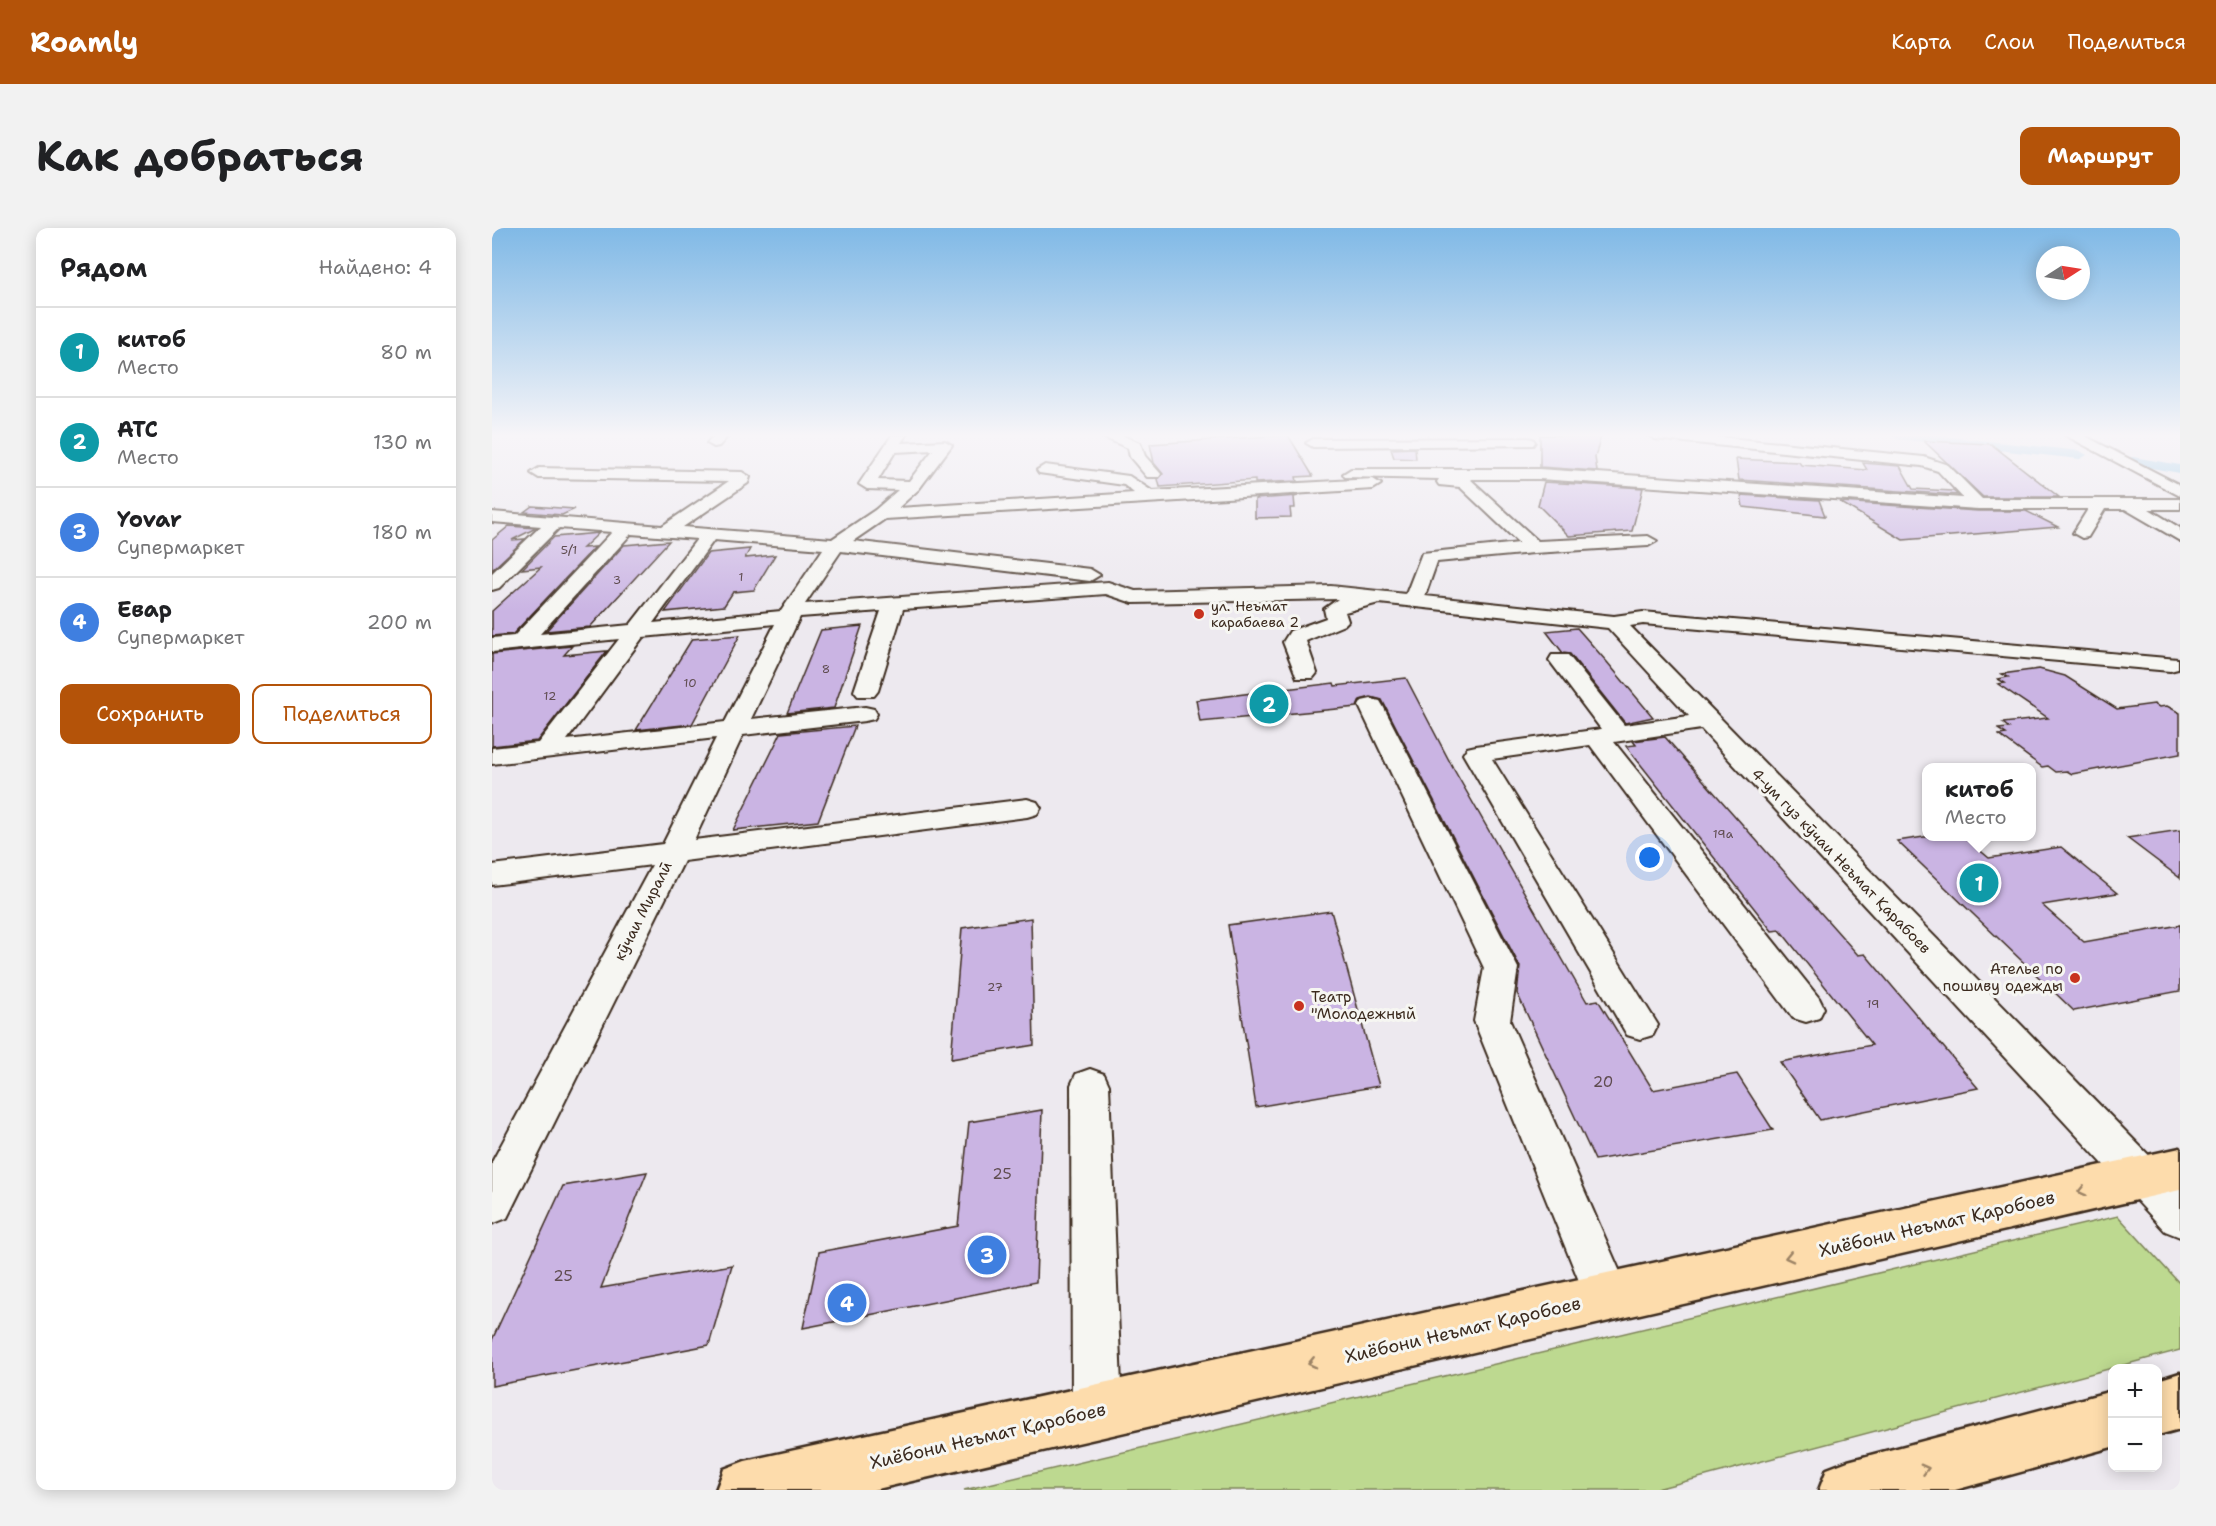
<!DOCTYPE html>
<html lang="ru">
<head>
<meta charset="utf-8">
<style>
	:root { --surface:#fff; --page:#f2f2f2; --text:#202124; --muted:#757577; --line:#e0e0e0; --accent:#b45309 }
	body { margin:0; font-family:"Shantell Sans",sans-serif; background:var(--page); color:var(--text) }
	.controls { position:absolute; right:18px; bottom:18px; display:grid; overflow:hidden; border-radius:12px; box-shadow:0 3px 15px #0003 }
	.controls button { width:54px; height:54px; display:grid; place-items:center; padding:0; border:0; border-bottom:2px solid var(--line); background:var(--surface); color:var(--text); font:30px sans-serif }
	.compass { position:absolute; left:1544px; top:18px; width:54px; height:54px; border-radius:50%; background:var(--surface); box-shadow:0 3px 15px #0003; rotate:78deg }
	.you { position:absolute; left:1158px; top:630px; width:21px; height:21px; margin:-15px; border:4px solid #fff; border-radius:50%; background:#1a73e8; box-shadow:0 0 0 9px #1a73e833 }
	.badge { display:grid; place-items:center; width:39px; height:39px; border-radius:50%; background:var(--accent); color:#fff; font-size:20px; font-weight:700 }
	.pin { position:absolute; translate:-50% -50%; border:3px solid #fff; box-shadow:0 2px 6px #0006 }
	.popup { position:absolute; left:1430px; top:535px; width:114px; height:78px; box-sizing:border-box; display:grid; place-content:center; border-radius:12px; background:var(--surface); filter:drop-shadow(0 2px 4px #0005); font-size:20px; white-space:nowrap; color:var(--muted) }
	.popup b { font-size:22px; color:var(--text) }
	.popup::after { content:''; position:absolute; left:50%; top:100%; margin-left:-12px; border:12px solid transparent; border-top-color:var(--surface) }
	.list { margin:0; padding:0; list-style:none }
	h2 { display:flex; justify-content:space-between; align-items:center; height:78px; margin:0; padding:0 24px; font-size:26px }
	h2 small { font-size:20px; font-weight:400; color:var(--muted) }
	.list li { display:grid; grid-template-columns:39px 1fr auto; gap:18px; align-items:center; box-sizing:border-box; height:90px; padding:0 24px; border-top:2px solid var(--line) }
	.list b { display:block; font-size:22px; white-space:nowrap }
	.list p { margin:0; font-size:20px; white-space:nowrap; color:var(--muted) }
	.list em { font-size:20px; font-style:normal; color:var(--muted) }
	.actions { display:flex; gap:12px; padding:18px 24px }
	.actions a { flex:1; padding:14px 0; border:2px solid var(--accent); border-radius:12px; text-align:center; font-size:21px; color:var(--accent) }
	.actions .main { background:var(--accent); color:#fff }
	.map { position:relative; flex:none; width:1688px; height:1262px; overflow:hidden; border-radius:12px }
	header { display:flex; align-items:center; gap:36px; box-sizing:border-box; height:84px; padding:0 30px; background:var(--accent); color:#fff }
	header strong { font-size:28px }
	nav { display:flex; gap:33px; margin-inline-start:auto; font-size:21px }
	.intro { display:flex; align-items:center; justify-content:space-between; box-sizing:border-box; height:144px; padding:0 36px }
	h1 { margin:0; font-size:42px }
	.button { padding:15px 27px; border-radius:12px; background:var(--accent); color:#fff; font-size:21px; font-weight:700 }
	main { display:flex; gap:36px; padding:0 36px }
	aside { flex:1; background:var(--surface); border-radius:12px; box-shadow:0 3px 15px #0003 }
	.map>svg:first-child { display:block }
	.green { fill:#bdd990; stroke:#7c8257; stroke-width:1.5 }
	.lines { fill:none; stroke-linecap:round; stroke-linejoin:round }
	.canal { fill:#84c1e4; fill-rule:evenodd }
	.building { fill:#cab4e3; stroke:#3b2a1e; stroke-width:1.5 }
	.minor-casing { stroke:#3b2a1e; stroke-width:4 }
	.highway-casing { stroke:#3b2a1e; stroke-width:5 }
	.minor { fill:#f6f6f2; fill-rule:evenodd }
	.highway { fill:#fddcac; fill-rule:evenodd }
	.oneway { stroke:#9c8365 }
	.poi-dot { fill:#c8321e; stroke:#f6f6f2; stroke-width:2 }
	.labels { text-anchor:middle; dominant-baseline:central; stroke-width:6; stroke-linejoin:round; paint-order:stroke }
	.number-label { font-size:12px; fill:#5f4c4f }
	.far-poi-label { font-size:14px; fill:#3b2a1e; stroke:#f6f6f2; text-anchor:start }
	.street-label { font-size:15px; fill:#3b2a1e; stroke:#f6f6f2 }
	.poi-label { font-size:15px; fill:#3b2a1e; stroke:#f6f6f2; text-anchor:end }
	.near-number-label { font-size:15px; fill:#5f4c4f }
	.near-street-label { font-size:18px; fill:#3b2a1e; stroke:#f6f6f2 }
</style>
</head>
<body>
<header>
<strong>Roamly</strong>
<nav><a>Карта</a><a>Слои</a><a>Поделиться</a></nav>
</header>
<div class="intro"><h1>Как добраться</h1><a class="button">Маршрут</a></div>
<main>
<aside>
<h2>Рядом<small>Найдено: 4</small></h2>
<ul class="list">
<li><span class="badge" style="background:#0f9aa8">1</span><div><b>китоб</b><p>Место</p></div><em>80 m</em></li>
<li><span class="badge" style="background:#0f9aa8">2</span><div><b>АТС</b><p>Место</p></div><em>130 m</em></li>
<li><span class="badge" style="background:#3f7fe0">3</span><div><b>Yovar</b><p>Супермаркет</p></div><em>180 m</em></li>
<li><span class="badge" style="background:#3f7fe0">4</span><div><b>Евар</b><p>Супермаркет</p></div><em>200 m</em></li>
</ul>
<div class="actions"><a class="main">Сохранить</a><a>Поделиться</a></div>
</aside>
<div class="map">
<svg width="1688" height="1262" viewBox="0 0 1688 1262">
	<rect width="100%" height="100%" fill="#ede9ef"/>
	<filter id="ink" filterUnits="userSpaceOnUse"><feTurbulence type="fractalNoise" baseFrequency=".0167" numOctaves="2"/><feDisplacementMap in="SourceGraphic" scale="12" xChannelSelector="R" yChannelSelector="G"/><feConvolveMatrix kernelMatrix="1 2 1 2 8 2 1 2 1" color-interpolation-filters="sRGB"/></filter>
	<g filter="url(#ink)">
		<polygon class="green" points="1626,988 1688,1056 1688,1122 1161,1262 472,1262"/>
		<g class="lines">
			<g class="canal">
				<polygon points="1399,207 1440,207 1588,223 1595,227 1588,231 1405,211"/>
				<polygon points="1641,229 1688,237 1688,245 1636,236 1636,230"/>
			</g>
		</g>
		<g class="building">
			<polygon points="796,207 821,248 804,249 805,253 763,255 763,252 668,259 666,251 671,246 662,235 658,216"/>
			<polygon points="1048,207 1109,208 1103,229 1105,243 1048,239"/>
			<polygon points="1432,213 1499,216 1567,269 1491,269"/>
			<polygon points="923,220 924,231 902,230 899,221"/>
			<polygon points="1244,231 1307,234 1309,237 1375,242 1371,235 1408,238 1421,261 1461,263 1466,267 1247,252"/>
			<polygon points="1052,254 1151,260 1140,303 1077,308 1046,277"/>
			<polygon points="1249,267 1327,272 1333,288 1251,279"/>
			<polygon points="806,268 802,269 803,280 798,280 799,289 763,290 763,271"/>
			<polygon points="1348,274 1486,283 1534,283 1566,299 1411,312"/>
			<polygon points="40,278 83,281 70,287 32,284"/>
			<polygon points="17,298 44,300 20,312 33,311 0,342 0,312"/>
			<polygon points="107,305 91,320 103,319 21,406 0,408 0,383 49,339 30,341 62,309"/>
			<polygon points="177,313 98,399 54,403 132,317"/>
			<polygon points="258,321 253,330 283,327 262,362 241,364 232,378 173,384 216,325"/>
			<polygon points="370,398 342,480 295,485 329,402"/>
			<polygon points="1085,400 1115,434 1161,489 1133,495 1078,426 1071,425 1054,403"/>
			<polygon points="248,407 200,496 144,502 200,411"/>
			<polygon points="80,418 72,427 115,423 45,513 0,518 0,426"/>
			<polygon points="1547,441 1573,448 1625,481 1662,476 1667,479 1675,478 1688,485 1688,526 1580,546 1575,543 1564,544 1556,538 1550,539 1507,507 1514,506 1506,501 1517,500 1511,495 1556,490 1506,456 1513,455 1506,451 1516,449 1510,446"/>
			<polygon points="914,450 961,540 1095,774 1106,772 1161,862 1245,846 1281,902 1103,932 1025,765 1028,739 890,472 879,469 868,472 865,479 708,494 704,472 842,455 843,458"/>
			<polygon points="363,498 326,593 241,602 289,505"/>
			<polygon points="1173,509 1366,727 1373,726 1486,860 1328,892 1288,834 1380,817 1288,702 1280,703 1134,518 1144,517 1141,513"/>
			<polygon points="1688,602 1688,650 1635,610"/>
			<polygon points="1432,609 1472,609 1497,630 1569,619 1625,665 1550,677 1592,714 1688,697 1688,763 1582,783 1405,613"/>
			<polygon points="839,683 887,858 764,879 736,697"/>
			<polygon points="539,690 542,817 459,831 470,700"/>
			<polygon points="550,882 544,1054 311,1100 327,1024 466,998 477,894"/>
			<polygon points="155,944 109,1060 240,1037 217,1117 0,1158 0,1112 71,958"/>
		</g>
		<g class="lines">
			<defs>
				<g id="minor">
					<polygon points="222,207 237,207 227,218 222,219 215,215"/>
					<path d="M 400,207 L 414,207 L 409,215 L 453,213 L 460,217 L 427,261 L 406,280 L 642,265 L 632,257 L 547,245 L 545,242 L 553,237 L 637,248 L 660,263 L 881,251 L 889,256 L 881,261 L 393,291 L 361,313 L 598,341 L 608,347 L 598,353 L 349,323 L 313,376 L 616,354 L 643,363 L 839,358 L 914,366 L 930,325 L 1027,315 L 968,259 L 947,257 L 945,254 L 947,251 L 853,249 L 851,246 L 859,241 L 1047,241 L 1471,270 L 1446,243 L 1430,238 L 1163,211 L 1156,207 L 1206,207 L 1432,229 L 1456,237 L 1490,271 L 1688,271 L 1688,281 L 1657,281 L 1688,300 L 1688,313 L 1633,281 L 1613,281 L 1596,309 L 1590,310 L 1581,305 L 1596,281 L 1486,281 L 1047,251 L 978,251 L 1046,313 L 1156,308 L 1165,313 L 1156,318 L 1042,325 L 945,334 L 933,368 L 1122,388 L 1151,384 L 1686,431 L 1686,441 L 1678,443 L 1151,396 L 1138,398 L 1688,959 L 1688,1009 L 1673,1003 L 1209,501 L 1122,514 L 1327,770 L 1332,780 L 1327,790 L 1314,794 L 1301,790 L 1098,517 L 1000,531 L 1166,797 L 1161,807 L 1148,811 L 1135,807 L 971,526 L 975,520 L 984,518 L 1109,501 L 1057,432 L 1060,427 L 1076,427 L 1132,497 L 1197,488 L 1116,400 L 887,375 L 853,384 L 856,393 L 852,397 L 814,413 L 825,445 L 821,450 L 805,450 L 791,414 L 798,403 L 834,390 L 832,381 L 846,371 L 641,375 L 614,366 L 411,381 L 386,463 L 382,468 L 366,468 L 362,463 L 389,383 L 308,389 L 259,491 L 373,479 L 382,481 L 385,486 L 382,491 L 373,493 L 251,507 L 202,612 L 535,571 L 545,574 L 549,580 L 545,586 L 535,589 L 192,633 L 15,990 L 0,996 L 0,934 L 160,637 L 0,657 L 0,637 L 171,616 L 224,510 L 0,536 L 0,520 L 46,515 L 127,411 L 0,424 L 0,410 L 22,408 L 120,304 L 67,300 L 7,360 L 0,362 L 0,345 L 49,298 L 0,294 L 0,284 L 170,298 L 237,253 L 47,250 L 39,245 L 47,240 L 250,244 L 258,249 L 256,255 L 191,299 L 340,311 L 383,282 L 406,262 L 375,261 L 367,256 ZM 441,222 L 417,253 L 386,252 L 403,224 ZM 139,306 L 205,311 L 138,397 L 48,406 ZM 222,312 L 331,321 L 289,383 L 161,395 ZM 283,396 L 233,494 L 75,512 L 151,409 Z"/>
					<polygon points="606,207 629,207 648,215 653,228 669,246 667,249 655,249 638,229 636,220"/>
					<polygon points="1573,207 1591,207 1688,257 1688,268"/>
					<polygon points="1036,210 1041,211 1043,214 1041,217 821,219 814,215 821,211"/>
					<polygon points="879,471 888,473 891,478 1026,740 1018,793 1139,1069 1132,1085 1116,1092 1100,1085 982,793 992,740 867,478 870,473"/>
					<polygon points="598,841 612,846 617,857 630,1183 623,1201 605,1208 587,1201 580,1183 579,857 584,846"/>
				</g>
				<g id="highway">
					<polygon points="1688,920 1688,962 381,1262 224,1262 232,1241 253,1233"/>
					<polygon points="1688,1145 1688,1201 1666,1207 1666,1152"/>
					<polygon points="1620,1163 1620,1219 1463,1262 1327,1262 1335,1241 1356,1233"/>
				</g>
			</defs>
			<use href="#minor" class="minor-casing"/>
			<use href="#highway" class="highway-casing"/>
			<use href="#minor" class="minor"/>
			<use href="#highway" class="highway"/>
		</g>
		<defs><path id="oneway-chevron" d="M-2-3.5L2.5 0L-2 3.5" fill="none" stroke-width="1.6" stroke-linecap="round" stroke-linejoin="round" transform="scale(1.5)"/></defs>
		<g class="oneway">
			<use href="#oneway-chevron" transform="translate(1590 963) rotate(167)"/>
			<use href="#oneway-chevron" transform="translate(1297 1029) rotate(167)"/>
			<use href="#oneway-chevron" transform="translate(820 1135) rotate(167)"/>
			<use href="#oneway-chevron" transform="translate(1433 1241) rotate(-15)"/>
		</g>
	</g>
	<linearGradient id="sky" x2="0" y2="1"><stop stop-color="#80b9e6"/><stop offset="0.54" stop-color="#f7f5f8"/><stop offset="1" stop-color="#f7f5f8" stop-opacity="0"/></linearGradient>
	<rect width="1688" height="384" fill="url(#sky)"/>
	<g class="poi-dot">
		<circle cx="707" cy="386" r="6"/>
		<circle cx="1583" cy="750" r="6"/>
		<circle cx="807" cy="778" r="6"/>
	</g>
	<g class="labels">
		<g class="number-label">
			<text x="77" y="322">5/1</text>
			<text x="249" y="349">1</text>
			<text x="125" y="352">3</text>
			<text x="334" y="441">8</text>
			<text x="198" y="455">10</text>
			<text x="58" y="468">12</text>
			<text x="1231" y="606">19а</text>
			<text x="503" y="759">27</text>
			<text x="1381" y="776">19</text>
		</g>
		<g class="far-poi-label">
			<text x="719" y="378">ул. Неъмат<tspan x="719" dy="16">карабаева 2</tspan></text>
		</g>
		<g class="street-label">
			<text transform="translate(1349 633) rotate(46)">4-ум гуз кӯчаи Неъмат Қарабоев</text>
			<text transform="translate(151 683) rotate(-63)">кӯчаи Миралӣ</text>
		</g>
		<g class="poi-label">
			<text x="1571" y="741">Ателье по<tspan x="1571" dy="17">пошиву одежды</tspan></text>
			<text x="819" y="769" text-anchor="start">Театр<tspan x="819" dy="17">"Молодежный</tspan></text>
		</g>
		<g class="near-number-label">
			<text x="1111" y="854">20</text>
			<text x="510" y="946">25</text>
			<text x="71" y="1048">25</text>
		</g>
		<g class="near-street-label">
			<text transform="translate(1445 996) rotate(-13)">Хиёбони Неъмат Қаробоев</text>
			<text transform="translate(971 1102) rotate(-13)">Хиёбони Неъмат Қаробоев</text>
			<text transform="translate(496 1208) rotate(-13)">Хиёбони Неъмат Қаробоев</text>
		</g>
	</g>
</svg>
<div class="controls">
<button>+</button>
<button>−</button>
</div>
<svg class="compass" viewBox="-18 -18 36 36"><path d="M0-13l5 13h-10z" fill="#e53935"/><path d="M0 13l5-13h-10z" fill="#757577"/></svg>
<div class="you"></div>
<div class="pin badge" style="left:1487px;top:655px;background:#0f9aa8">1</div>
<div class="popup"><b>китоб</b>Место</div>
<div class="pin badge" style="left:777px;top:476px;background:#0f9aa8">2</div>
<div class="pin badge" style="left:495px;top:1027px;background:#3f7fe0">3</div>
<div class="pin badge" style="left:355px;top:1075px;background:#3f7fe0">4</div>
</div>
</main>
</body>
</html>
